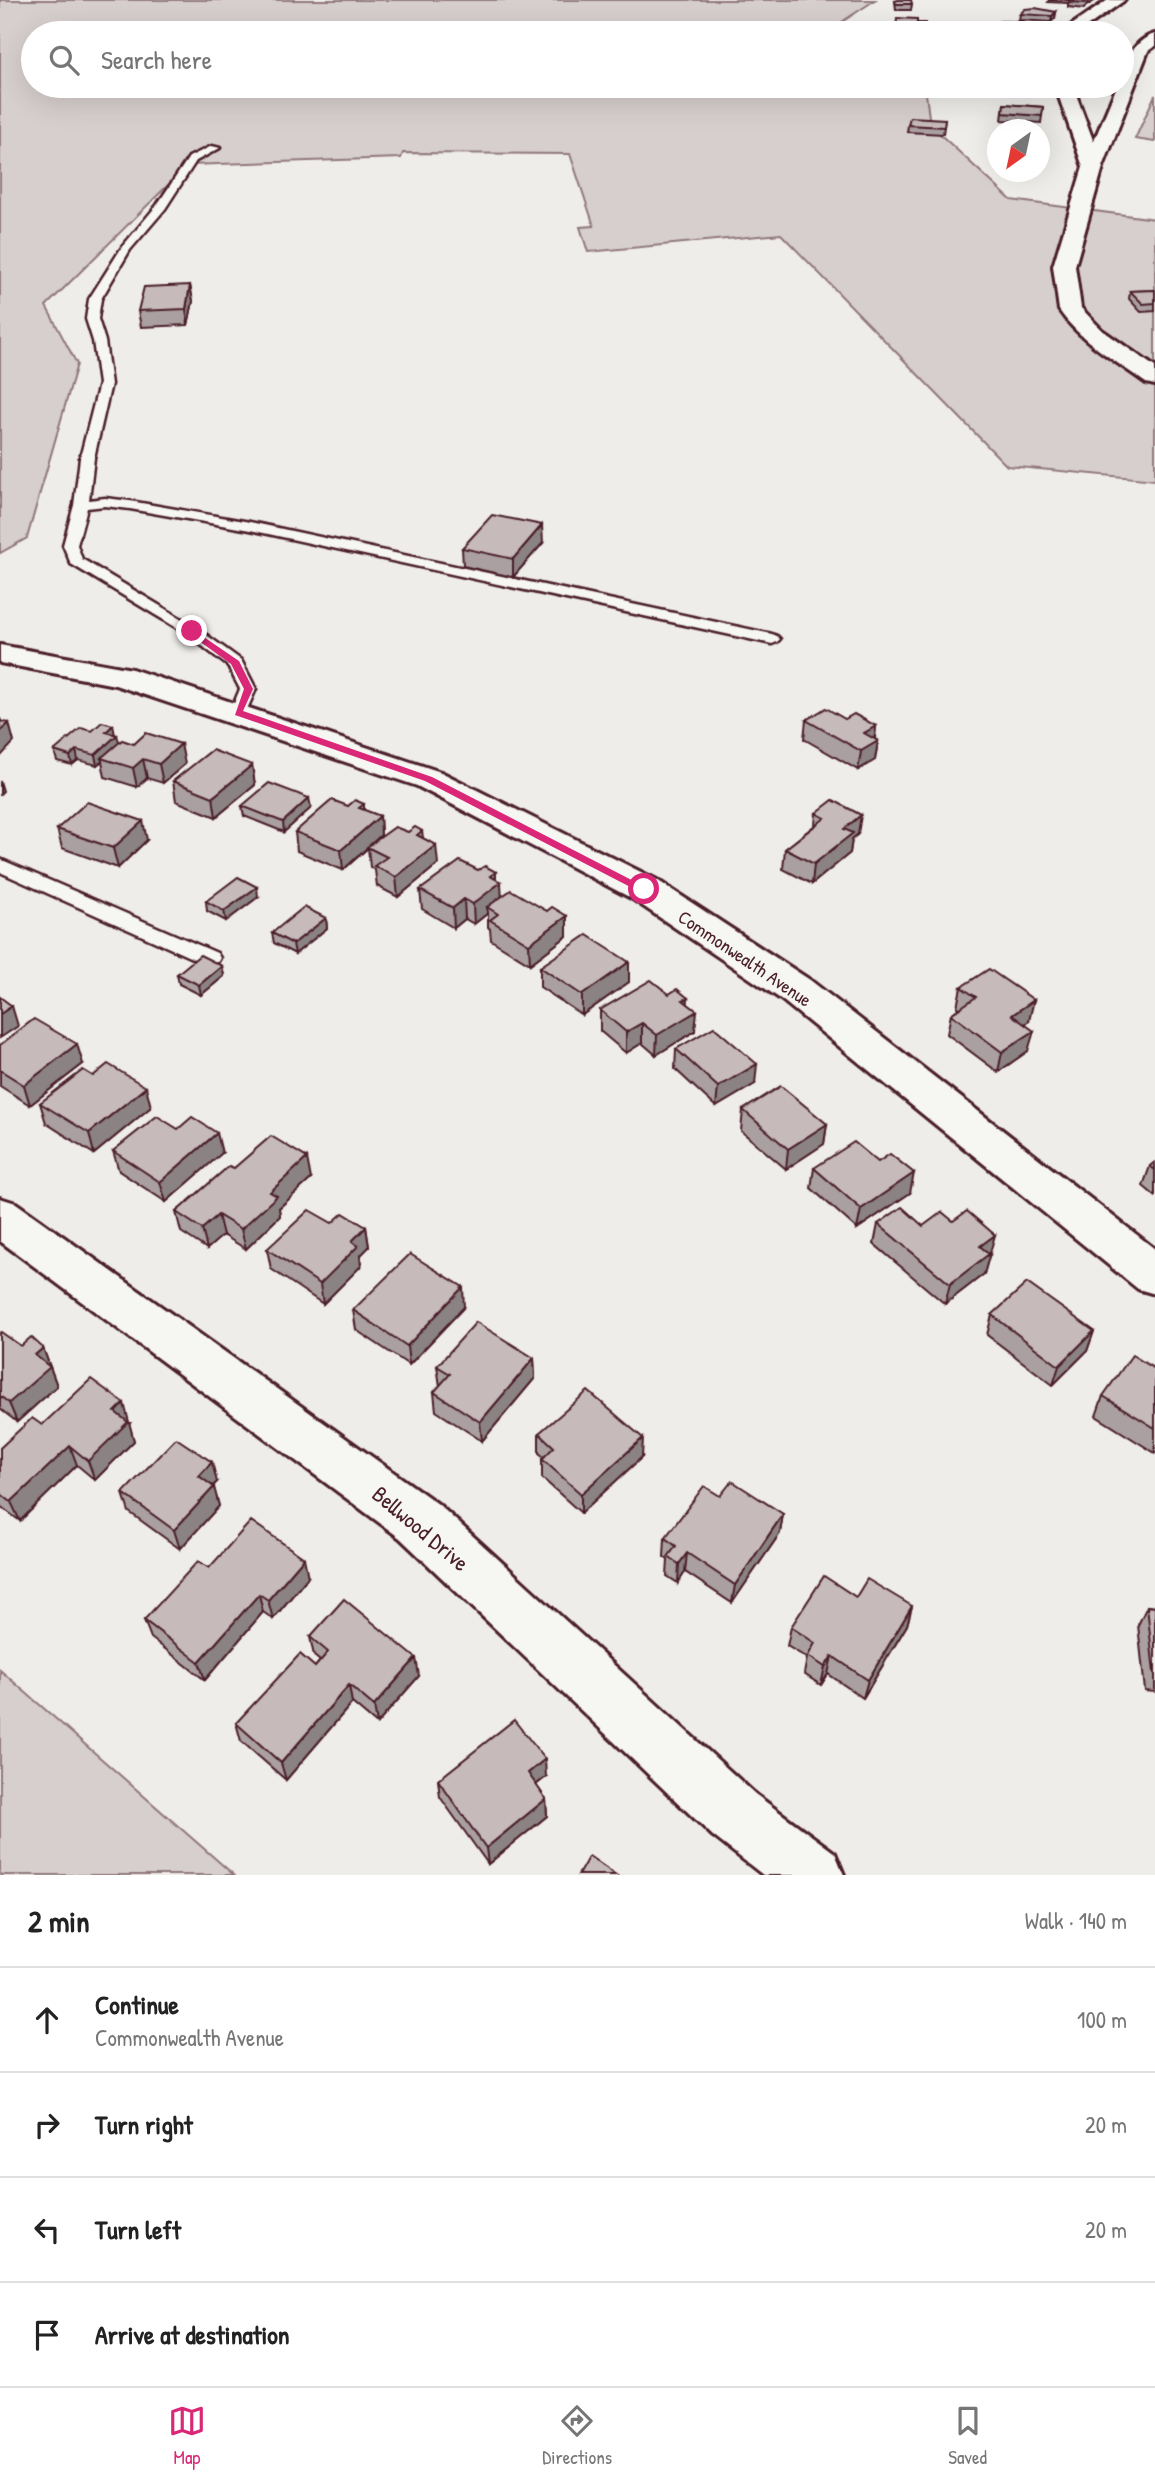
<!DOCTYPE html>
<html lang="en">
<head>
<meta charset="utf-8">
<style>
	:root { --surface:#fff; --page:#f2f2f2; --text:#222; --muted:#767676; --line:#e0e0e0; --accent:#db2777 }
	body { margin:0; font-family:"Patrick Hand",sans-serif; background:var(--page); color:var(--text) }
	.compass { position:absolute; left:987px; top:119px; width:63px; height:63px; border-radius:50%; background:var(--surface); box-shadow:0 7px 28px #0002; rotate:213deg }
	.stop { position:absolute; width:21px; height:21px; margin:-16px; border:5px solid #db2777; border-radius:50%; background:#fff }
	.stop.end { background:#db2777; border-color:#fff; box-shadow:0 2px 7px #0008 }
	.list { margin:0; padding:0; list-style:none }
	h2 { display:flex; justify-content:space-between; align-items:center; height:91px; margin:0; padding:0 28px; font-size:30px }
	h2 small { font-size:23px; font-weight:400; color:var(--muted) }
	.list li { display:grid; grid-template-columns:46px 1fr auto; gap:21px; align-items:center; box-sizing:border-box; height:105px; padding:0 28px; border-top:2px solid var(--line) }
	.list b { display:block; font-size:26px; white-space:nowrap }
	.list p { margin:0; font-size:23px; white-space:nowrap; color:var(--muted) }
	.list em { font-size:23px; font-style:normal; color:var(--muted) }
	.icon { flex:none; width:38px; height:38px; fill:none; stroke:currentColor; stroke-width:2; stroke-linecap:round; stroke-linejoin:round }
	.map { position:relative; flex:none; width:1155px; height:1875px; overflow:hidden }
	.search { position:absolute; background:var(--surface); box-shadow:0 7px 28px #0002; left:21px; right:21px; top:21px; height:77px; display:flex; align-items:center; gap:18px; box-sizing:border-box; padding:0 24px; border-radius:38px; color:var(--muted); font-size:26px }
	.sheet { height:511px; background:var(--surface) }
	nav { display:flex; justify-content:space-around; align-items:center; box-sizing:border-box; height:98px; border-top:2px solid var(--line); background:var(--surface); font-size:19px; color:var(--muted) }
	nav a { display:grid; justify-items:center; gap:4px }
	nav .on { color:var(--accent) }
	.map>svg:first-child { display:block }
	.green { fill:#d7cfce; stroke:#90777c; stroke-width:2 }
	.lines { fill:none; stroke-linecap:round; stroke-linejoin:round }
	.lane-casing { stroke:#4a1f2b; stroke-width:5 }
	.street-casing { stroke:#4a1f2b; stroke-width:6 }
	.secondary-casing { stroke:#4a1f2b; stroke-width:6 }
	.lane { fill:#f6f6f2; fill-rule:evenodd }
	.street { fill:#f6f6f2; fill-rule:evenodd }
	.secondary { fill:#f6f6f2; fill-rule:evenodd }
	.wall { fill:#aaa0a1; stroke:#4a1f2b; stroke-width:2 }
	.shaded-wall { fill:#8b8283; stroke:#4a1f2b; stroke-width:2 }
	.building { fill:#c6babb; stroke:#4a1f2b; stroke-width:2 }
	.route { fill:#db2777 }
	.labels { text-anchor:middle; dominant-baseline:central; stroke-width:5; stroke-linejoin:round; paint-order:stroke }
	.street-label { font-size:19px; fill:#4a1f2b; stroke:#f6f6f2 }
	.near-street-label { font-size:23px; fill:#4a1f2b; stroke:#f6f6f2 }
</style>
</head>
<body>
<div class="map">
<svg width="1155" height="1875" viewBox="0 0 1155 1875">
	<rect width="100%" height="100%" fill="#efedea"/>
	<filter id="ink" filterUnits="userSpaceOnUse"><feTurbulence type="fractalNoise" baseFrequency=".0143" numOctaves="2"/><feDisplacementMap in="SourceGraphic" scale="14" xChannelSelector="R" yChannelSelector="G"/><feConvolveMatrix kernelMatrix="1 2 1 2 8 2 1 2 1" color-interpolation-filters="sRGB"/></filter>
	<g filter="url(#ink)">
		<g class="green">
			<polygon points="0,0 875,0 825,33 33,33 33,86 925,86 930,125 1011,200 1155,219 1155,480 1007,466 781,234 588,252 580,227 594,226 570,154 403,153 401,158 188,165 46,306 77,364 27,538 0,553"/>
			<polygon points="1155,95 1155,142 1135,139"/>
			<polygon points="0,1670 234,1875 0,1875"/>
		</g>
		<g class="lines">
			<defs>
				<g id="lane">
					<polygon points="212,146 220,148 196,161 165,209 130,250 101,299 98,319 105,341 111,384 94,458 89,500 105,498 130,501 250,522 772,634 777,636 780,639 777,642 772,644 250,530 130,509 105,506 87,508 77,545 82,559 197,628 241,660 256,689 244,716 232,716 230,713 240,689 228,666 187,634 71,564 63,545 74,505 80,458 99,384 93,341 86,319 89,299 122,247 157,205 189,157"/>
					<polygon points="0,859 217,953 220,958 217,963 203,963 0,872"/>
				</g>
				<g id="street">
					<polygon points="1108,0 1125,0 1078,33 1060,33"/>
					<polygon points="1059,86 1076,86 1077,97 1103,167 1100,171 1086,171 1083,167 1059,97"/>
					<polygon points="0,1198 16,1203 438,1504 755,1794 835,1853 844,1875 763,1875 713,1836 400,1538 0,1241"/>
				</g>
				<g id="secondary">
					<path d="M 1155,34 L 1155,46 L 1148,51 L 1103,167 L 1075,266 L 1081,308 L 1102,330 L 1155,367 L 1155,385 L 1146,383 C 1116,361 1080,341 1059,310 L 1053,266 L 1083,167 L 1117,86 L 1122,86 C 1122,65 1133,40 1155,34 Z"/>
					<polygon points="0,645 132,669 441,772 657,880 810,980 1155,1249 1155,1294 1138,1289 782,1000 631,898 417,786 115,685 0,663"/>
				</g>
			</defs>
			<use href="#lane" class="lane-casing"/>
			<use href="#street" class="street-casing"/>
			<use href="#secondary" class="secondary-casing"/>
			<use href="#lane" class="lane"/>
			<use href="#street" class="street"/>
			<use href="#secondary" class="secondary"/>
		</g>
		<g class="wall">
			<polygon points="1049,0 1096,0 1087,4 1084,9 1068,7 1068,3 1048,2"/>
			<polygon points="895,1 912,4 911,10 896,10"/>
			<polygon points="1056,12 1055,18 1051,22 1019,20 1020,14"/>
			<polygon points="1000,21 1022,22 1022,33 999,33"/>
			<polygon points="1004,104 1043,107 1041,123 1002,120"/>
			<polygon points="945,119 943,134 907,132 908,125"/>
			<polygon points="190,285 193,301 188,325 141,327 138,311"/>
			<polygon points="1155,290 1155,311 1141,312 1129,299 1130,291"/>
			<polygon points="543,543 513,577 463,566 462,548"/>
			<polygon points="845,719 876,726 875,739 878,741 875,760 858,770 804,739 806,720"/>
			<polygon points="92,731 115,734 119,742 185,764 163,783 147,778 137,787 105,777 102,761 97,765 78,760 72,765 57,761 54,751"/>
			<polygon points="252,765 255,785 216,817 176,801 173,781"/>
			<polygon points="364,804 364,810 380,816 381,835 371,845 408,832 422,831 423,838 438,864 398,897 377,886 375,870 370,867 368,848 343,870 297,851 295,832 348,806"/>
			<polygon points="242,806 311,808 284,832 244,816"/>
			<polygon points="816,813 858,834 852,839 850,853 812,884 783,869 785,849 815,825"/>
			<polygon points="57,829 147,840 118,868 62,848"/>
			<polygon points="496,880 501,897 547,911 567,916 567,936 530,964 491,940 490,929 488,927 488,913 474,924 465,919 454,928 422,909 420,890"/>
			<polygon points="258,897 226,921 207,911 206,901"/>
			<polygon points="326,918 327,928 295,954 274,943 272,933"/>
			<polygon points="629,962 629,982 582,1015 540,987 540,967"/>
			<polygon points="222,966 224,976 201,995 179,984 177,974"/>
			<polygon points="961,987 1029,1021 1024,1024 1028,1051 998,1072 947,1034 951,1014 959,1008 957,1007"/>
			<polygon points="669,994 688,1004 695,1031 656,1055 642,1043 626,1053 600,1031 600,1010"/>
			<polygon points="0,1045 83,1064 30,1105 0,1086"/>
			<polygon points="676,1049 755,1084 716,1107 675,1069"/>
			<polygon points="93,1076 151,1107 94,1154 46,1123 40,1103"/>
			<polygon points="743,1110 827,1124 824,1144 786,1169 741,1131"/>
			<polygon points="113,1151 222,1153 166,1202 119,1171"/>
			<polygon points="1155,1162 1155,1196 1143,1186 1150,1166"/>
			<polygon points="234,1168 311,1179 279,1208 280,1216 246,1249 223,1235 207,1249 181,1232 176,1212"/>
			<polygon points="814,1168 910,1193 857,1229 811,1188"/>
			<polygon points="332,1223 366,1227 369,1247 360,1256 361,1266 323,1304 271,1269 267,1249"/>
			<polygon points="878,1224 990,1255 989,1256 984,1274 945,1304 874,1244"/>
			<polygon points="464,1307 409,1365 356,1330 353,1310"/>
			<polygon points="992,1315 1094,1331 1087,1351 1053,1385 987,1335"/>
			<polygon points="0,1333 21,1346 43,1348 57,1386 17,1422 0,1409"/>
			<polygon points="534,1358 535,1378 482,1441 436,1411 434,1392 440,1386 437,1366"/>
			<polygon points="1155,1369 1155,1453 1096,1416 1103,1396"/>
			<polygon points="130,1423 129,1424 134,1441 95,1480 77,1465 20,1521 0,1506 0,1448 42,1425"/>
			<polygon points="539,1433 642,1457 581,1513 542,1478 542,1459 544,1457 539,1453"/>
			<polygon points="217,1482 213,1486 219,1506 180,1549 129,1512 123,1493"/>
			<polygon points="720,1496 783,1514 780,1533 732,1603 685,1572 678,1583 667,1576 668,1560 664,1557 665,1538"/>
			<polygon points="209,1568 308,1577 273,1619 263,1612 205,1680 151,1638 144,1620"/>
			<polygon points="856,1597 912,1606 907,1625 863,1698 828,1674 821,1685 804,1674 807,1658 787,1646 791,1627"/>
			<polygon points="1147,1606 1155,1607 1155,1692 1145,1691 1138,1625"/>
			<polygon points="310,1637 419,1676 377,1724 352,1703 286,1780 241,1741 236,1723 315,1667 320,1661 314,1656"/>
			<polygon points="546,1777 536,1785 546,1799 547,1816 488,1864 440,1797 438,1780"/>
		</g>
		<g class="shaded-wall">
			<polygon points="1089,0 1096,0 1088,5"/>
			<polygon points="1056,12 1055,18 1051,22 1052,16"/>
			<polygon points="190,285 193,301 188,325 186,309"/>
			<polygon points="542,525 543,543 513,577 513,559"/>
			<polygon points="0,718 3,729 9,723 14,742 0,757"/>
			<polygon points="113,725 115,735 106,732"/>
			<polygon points="876,726 874,743 878,741 875,760 858,770 864,733"/>
			<polygon points="117,735 120,745 101,758 102,761 97,765 95,755"/>
			<polygon points="181,744 185,764 163,783 159,764"/>
			<polygon points="76,750 78,760 72,765 70,756"/>
			<polygon points="143,759 147,778 137,787 133,768"/>
			<polygon points="252,765 255,785 216,817 213,797"/>
			<polygon points="0,781 3,791 0,794"/>
			<polygon points="309,798 311,808 284,832 283,822"/>
			<polygon points="861,815 858,834 852,839 850,853 812,884 814,864 844,829"/>
			<polygon points="380,816 381,835 343,870 341,850"/>
			<polygon points="143,821 147,840 118,868 113,848"/>
			<polygon points="436,845 438,864 398,897 396,877"/>
			<polygon points="496,872 496,886 501,882 502,902 487,907 488,913 474,924 473,904 490,876"/>
			<polygon points="257,887 258,897 226,921 224,911"/>
			<polygon points="464,899 465,919 454,928 453,908"/>
			<polygon points="567,916 567,936 530,964 529,944"/>
			<polygon points="326,918 327,928 295,954 293,944"/>
			<polygon points="629,962 629,982 582,1015 582,995"/>
			<polygon points="222,966 224,976 201,995 199,985"/>
			<polygon points="688,998 687,1017 697,1011 695,1031 656,1055 657,1035 683,1000"/>
			<polygon points="1034,1000 1029,1021 1007,1035 1012,1015"/>
			<polygon points="12,1006 18,1026 0,1038 0,1014"/>
			<polygon points="642,1023 642,1043 626,1053 626,1032"/>
			<polygon points="1034,1031 1028,1051 998,1072 1002,1052"/>
			<polygon points="77,1044 83,1064 30,1105 24,1085"/>
			<polygon points="757,1064 755,1084 716,1107 718,1087"/>
			<polygon points="146,1087 151,1107 94,1154 89,1133"/>
			<polygon points="827,1124 824,1144 786,1169 788,1149"/>
			<polygon points="217,1133 222,1153 166,1202 160,1182"/>
			<polygon points="307,1158 311,1179 279,1208 280,1216 246,1249 241,1229 270,1192"/>
			<polygon points="914,1173 910,1193 857,1229 861,1209"/>
			<polygon points="218,1215 223,1235 207,1249 202,1229"/>
			<polygon points="366,1227 369,1247 360,1256 361,1266 323,1304 320,1284 352,1241"/>
			<polygon points="995,1235 984,1274 945,1304 950,1284 980,1246"/>
			<polygon points="463,1287 464,1307 409,1365 407,1346"/>
			<polygon points="1094,1331 1087,1351 1053,1385 1059,1366"/>
			<polygon points="43,1348 57,1386 17,1422 9,1403 35,1355"/>
			<polygon points="534,1358 535,1378 482,1441 480,1422"/>
			<polygon points="124,1403 134,1441 95,1480 88,1461 115,1412"/>
			<polygon points="643,1438 642,1457 581,1513 581,1494"/>
			<polygon points="70,1446 77,1465 20,1521 11,1502"/>
			<polygon points="212,1462 217,1482 204,1495 199,1476"/>
			<polygon points="214,1487 219,1506 180,1549 174,1530"/>
			<polygon points="783,1514 780,1533 732,1603 735,1585"/>
			<polygon points="687,1553 685,1572 678,1583 679,1564"/>
			<polygon points="304,1558 308,1577 273,1619 268,1600"/>
			<polygon points="259,1594 263,1612 205,1680 199,1662"/>
			<polygon points="912,1606 907,1625 863,1698 868,1680"/>
			<polygon points="832,1656 828,1674 821,1685 825,1667"/>
			<polygon points="416,1658 419,1676 377,1724 374,1706"/>
			<polygon points="349,1685 352,1703 286,1780 281,1763"/>
			<polygon points="545,1759 546,1777 529,1790 528,1773"/>
			<polygon points="546,1799 547,1816 488,1864 486,1848"/>
		</g>
		<g class="building">
			<polygon points="898,0 911,0 912,4 896,4 895,1"/>
			<polygon points="1069,0 1087,0 1085,3 1069,2"/>
			<polygon points="1035,8 1056,12 1052,16 1020,14 1025,9"/>
			<polygon points="897,18 917,19 917,23 926,23 926,33 896,32"/>
			<polygon points="1000,21 1022,22 1022,31 1000,29"/>
			<polygon points="1004,104 1043,107 1042,116 1003,113"/>
			<polygon points="910,117 945,119 944,127 908,125"/>
			<polygon points="190,285 186,309 138,311 144,287"/>
			<polygon points="1155,290 1155,303 1143,304 1130,291"/>
			<polygon points="492,515 542,525 513,559 462,548"/>
			<polygon points="826,708 845,719 854,714 876,726 864,733 878,741 861,751 806,720"/>
			<polygon points="0,721 9,723 0,732"/>
			<polygon points="102,722 113,725 106,732 117,735 95,755 76,750 70,756 54,751 81,728 92,731"/>
			<polygon points="146,733 181,744 159,764 143,759 133,768 101,758 122,740 134,744"/>
			<polygon points="212,750 252,765 213,797 173,781"/>
			<polygon points="269,783 309,798 283,822 242,806"/>
			<polygon points="332,800 348,806 355,800 364,804 359,808 380,816 341,850 295,832"/>
			<polygon points="833,800 861,815 844,829 853,833 814,864 785,849 825,818 816,813"/>
			<polygon points="87,802 143,821 113,848 57,829"/>
			<polygon points="395,827 408,832 415,827 422,831 417,835 436,845 396,877 374,866 387,857 367,847"/>
			<polygon points="460,861 478,870 485,866 496,872 490,876 501,882 473,904 464,899 453,908 420,890"/>
			<polygon points="238,877 257,887 224,911 206,901"/>
			<polygon points="511,890 547,911 552,907 567,916 529,944 490,920 498,914 487,907"/>
			<polygon points="304,907 326,918 293,944 272,933"/>
			<polygon points="587,935 629,962 582,995 540,967"/>
			<polygon points="200,955 222,966 199,985 177,974"/>
			<polygon points="989,969 1034,1000 1012,1015 1034,1031 1002,1052 951,1014 976,997 961,987"/>
			<polygon points="651,980 669,994 677,989 688,998 683,1000 697,1011 657,1035 642,1023 626,1032 600,1010"/>
			<polygon points="0,997 12,1006 0,1014"/>
			<polygon points="34,1019 77,1044 24,1085 0,1070 0,1045"/>
			<polygon points="714,1027 757,1064 718,1087 676,1049"/>
			<polygon points="108,1064 146,1087 89,1133 40,1103 83,1070 93,1076"/>
			<polygon points="781,1086 827,1124 788,1149 743,1110"/>
			<polygon points="157,1116 178,1129 192,1117 217,1133 160,1182 113,1151"/>
			<polygon points="271,1136 307,1158 270,1192 277,1196 241,1229 218,1215 202,1229 176,1212 229,1166 234,1168"/>
			<polygon points="854,1142 878,1162 890,1154 914,1173 861,1209 814,1168"/>
			<polygon points="1155,1162 1155,1170 1150,1166"/>
			<polygon points="902,1207 923,1226 942,1212 953,1221 967,1211 995,1235 980,1246 989,1254 950,1284 878,1224"/>
			<polygon points="309,1210 332,1223 343,1213 366,1227 352,1241 358,1246 320,1284 267,1249"/>
			<polygon points="410,1254 463,1287 407,1346 353,1310"/>
			<polygon points="1027,1283 1094,1331 1059,1366 992,1315"/>
			<polygon points="476,1322 534,1358 480,1422 434,1392 450,1374 437,1366"/>
			<polygon points="1,1332 21,1346 31,1337 43,1348 35,1355 50,1367 9,1403 0,1396 0,1333"/>
			<polygon points="1132,1355 1155,1369 1155,1428 1103,1396"/>
			<polygon points="91,1379 124,1403 115,1412 128,1422 88,1461 70,1446 11,1502 0,1493 0,1448 32,1418 42,1425"/>
			<polygon points="588,1391 643,1438 581,1494 542,1459 554,1447 539,1433"/>
			<polygon points="176,1438 212,1462 199,1476 214,1487 174,1530 123,1493"/>
			<polygon points="732,1481 783,1514 735,1585 687,1553 679,1564 668,1557 676,1546 665,1538 704,1486 720,1496"/>
			<polygon points="251,1521 304,1558 268,1600 259,1594 199,1662 144,1620 198,1561 209,1568"/>
			<polygon points="824,1576 856,1597 867,1579 912,1606 868,1680 832,1656 825,1667 808,1656 815,1643 791,1627"/>
			<polygon points="344,1599 416,1658 374,1706 349,1685 281,1763 236,1723 300,1654 315,1667 328,1652 310,1637"/>
			<polygon points="1147,1606 1155,1607 1155,1673 1154,1673"/>
			<polygon points="514,1720 545,1759 528,1773 546,1799 486,1848 438,1780"/>
			<polygon points="589,1856 616,1875 578,1875"/>
		</g>
	</g>
	<polygon class="route" points="192,629 239,661 253,689 243,711 432,777 649,889 640,892 425,781 235,715 244,689 231,664 188,633 187,631"/>
	<g class="labels">
		<g class="street-label">
			<text transform="translate(745 958) rotate(34)">Commonwealth Avenue</text>
		</g>
		<g class="near-street-label">
			<text transform="translate(421 1528) rotate(40)">Bellwood Drive</text>
		</g>
	</g>
</svg>
<svg class="compass" viewBox="-18 -18 36 36"><path d="M0-13l5 13h-10z" fill="#e53935"/><path d="M0 13l5-13h-10z" fill="#767676"/></svg>
<div class="stop" style="left:644px;top:889px"></div>
<div class="stop end" style="left:192px;top:631px"></div>
<div class="search"><svg class="icon" aria-label="search" viewBox="0 0 24 24"><circle cx="10" cy="10" r="6"/><path d="M15 15l6 6"/></svg>Search here</div>
</div>
<section class="sheet">
<h2>2 min<small>Walk · 140 m</small></h2>
<ul class="list">
<li><svg class="icon" aria-label="ahead" viewBox="0 0 24 24"><path d="M12 20V5M6 11l6-6 6 6"/></svg><div><b>Continue</b><p>Commonwealth Avenue</p></div><em>100 m</em></li>
<li><svg class="icon" aria-label="right" viewBox="0 0 24 24"><path d="M7 20v-9h11M14 6l5 5-5 5"/></svg><div><b>Turn right</b></div><em>20 m</em></li>
<li><svg class="icon" aria-label="left" viewBox="0 0 24 24"><path d="M17 20v-9H6M10 6l-5 5 5 5"/></svg><div><b>Turn left</b></div><em>20 m</em></li>
<li><svg class="icon" aria-label="arrive" viewBox="0 0 24 24"><path d="M6 21V4h12l-3 4 3 4H6"/></svg><div><b>Arrive at destination</b></div></li>
</ul>
</section>
<nav>
<a class="on"><svg class="icon" aria-label="map" viewBox="0 0 24 24"><path d="M3 6l6-2 6 2 6-2v14l-6 2-6-2-6 2zM9 4v14M15 6v14"/></svg>Map</a>
<a><svg class="icon" aria-label="directions" viewBox="0 0 24 24"><path d="M12 3l9 9-9 9-9-9zM9 14v-3h6M13 9l2 2-2 2"/></svg>Directions</a>
<a><svg class="icon" aria-label="saved" viewBox="0 0 24 24"><path d="M7 4h10v16l-5-4-5 4z"/></svg>Saved</a>
</nav>
</body>
</html>
